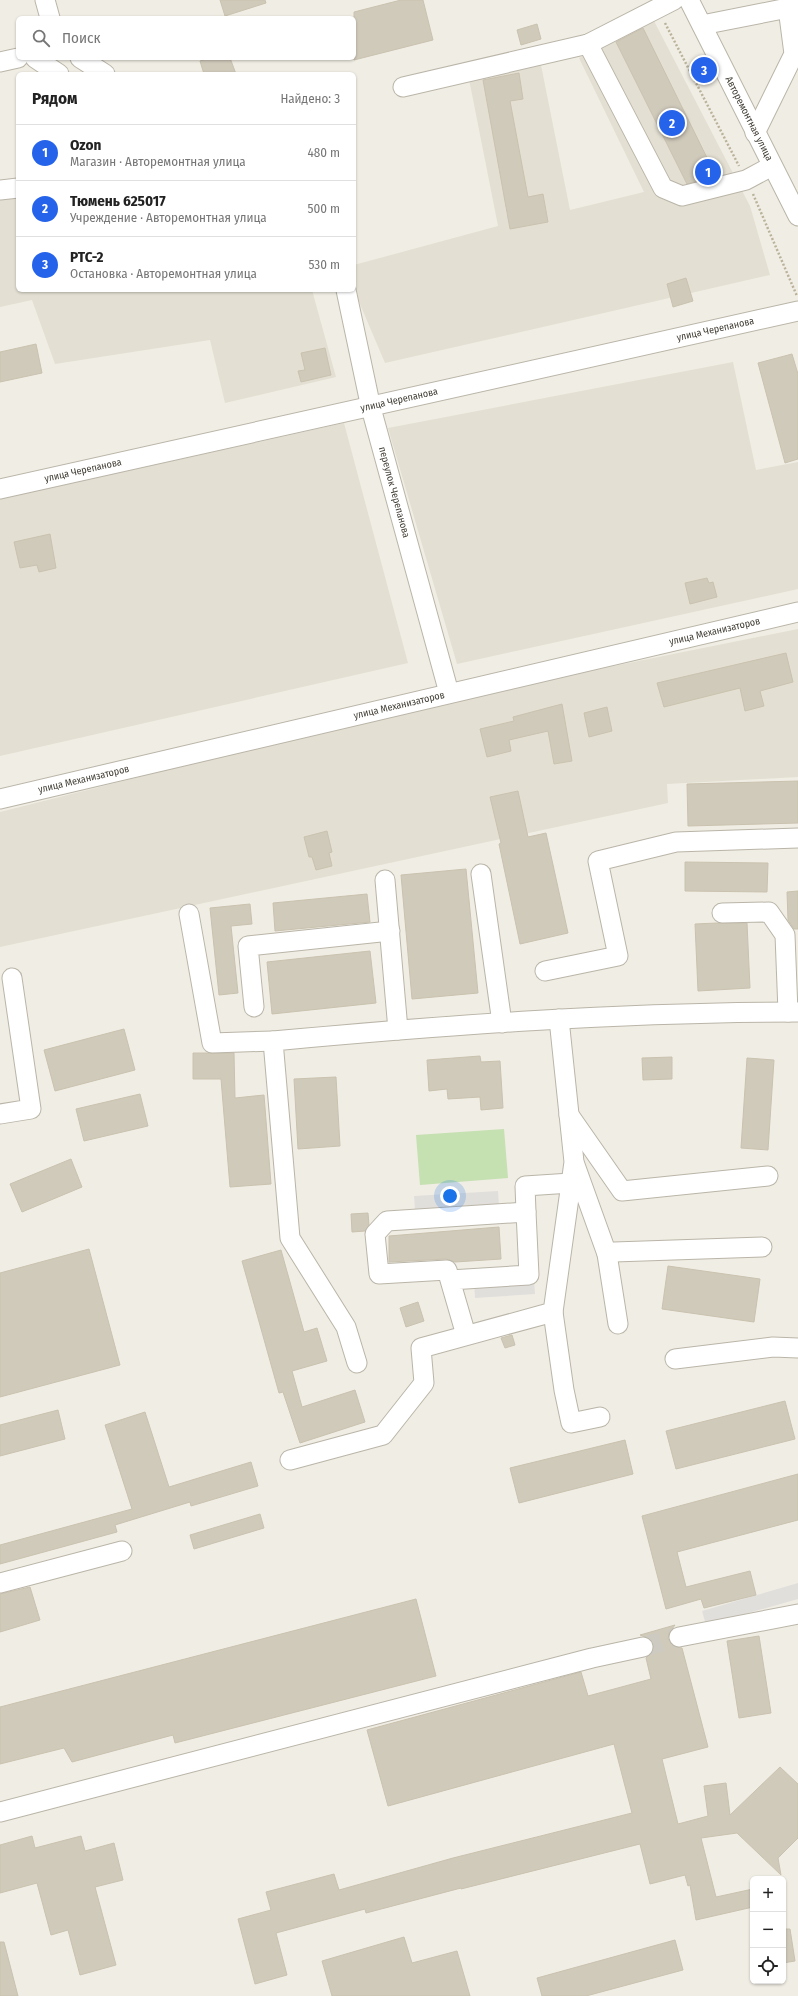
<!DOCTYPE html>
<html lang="ru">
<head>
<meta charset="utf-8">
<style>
	:root { --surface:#fff; --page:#f2f2f2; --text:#222; --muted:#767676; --line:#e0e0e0; --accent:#2563eb }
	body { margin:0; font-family:"Fira Sans Condensed",sans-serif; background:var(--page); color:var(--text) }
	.controls { position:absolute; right:12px; bottom:12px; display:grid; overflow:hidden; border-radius:6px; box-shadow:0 1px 3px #0004 }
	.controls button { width:36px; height:36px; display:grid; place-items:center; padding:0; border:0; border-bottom:1px solid var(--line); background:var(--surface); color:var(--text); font:20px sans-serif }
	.you { position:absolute; left:450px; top:1196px; width:14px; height:14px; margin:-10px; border:3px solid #fff; border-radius:50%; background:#1a73e8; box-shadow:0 0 0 6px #1a73e833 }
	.badge { display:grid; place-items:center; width:26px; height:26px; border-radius:50%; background:var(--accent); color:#fff; font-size:13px; font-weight:700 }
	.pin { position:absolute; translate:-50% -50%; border:2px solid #fff; box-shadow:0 1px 4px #0006 }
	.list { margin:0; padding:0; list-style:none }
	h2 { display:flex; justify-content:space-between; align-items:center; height:52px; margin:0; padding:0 16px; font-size:17px }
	h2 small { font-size:13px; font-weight:400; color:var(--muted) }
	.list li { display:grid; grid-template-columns:26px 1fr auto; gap:12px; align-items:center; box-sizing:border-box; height:56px; padding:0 16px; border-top:1px solid var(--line) }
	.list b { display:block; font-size:15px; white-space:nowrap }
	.list p { margin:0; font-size:13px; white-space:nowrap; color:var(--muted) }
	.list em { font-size:13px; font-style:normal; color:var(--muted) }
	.icon { flex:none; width:22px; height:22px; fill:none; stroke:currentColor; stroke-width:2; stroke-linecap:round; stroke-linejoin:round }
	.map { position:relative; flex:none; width:798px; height:1996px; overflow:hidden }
	.search { position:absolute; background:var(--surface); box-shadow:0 1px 3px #0004; left:16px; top:16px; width:340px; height:44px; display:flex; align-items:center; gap:10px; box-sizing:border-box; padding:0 14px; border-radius:6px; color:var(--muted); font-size:15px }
	.panel { position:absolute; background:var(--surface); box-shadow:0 1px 3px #0004; left:16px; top:72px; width:340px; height:220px; border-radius:6px }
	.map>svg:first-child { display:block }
	.residential { fill:#e3dfd2 }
	.green { fill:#c5e0b1 }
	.parking { fill:#e1dfdc }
	.building { fill:#d0cabb; stroke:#cac2af }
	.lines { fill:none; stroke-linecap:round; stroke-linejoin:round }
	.minor-tunnel { stroke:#cdcac1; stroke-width:19; stroke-dasharray:19 10; stroke-linecap:butt }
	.minor-casing { stroke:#bab5a8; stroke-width:21 }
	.path { stroke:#bab29b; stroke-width:2.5; stroke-dasharray:2 2; stroke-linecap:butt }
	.minor { stroke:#fff; stroke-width:19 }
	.labels { text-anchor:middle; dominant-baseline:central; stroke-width:4; stroke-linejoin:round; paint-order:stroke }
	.street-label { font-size:10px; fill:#413d34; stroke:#fff }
</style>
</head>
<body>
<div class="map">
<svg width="798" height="1996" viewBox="0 0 798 1996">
	<rect width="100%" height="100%" fill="#f0ede4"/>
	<g class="residential">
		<polygon points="654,21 750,206 770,275 385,363 354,290 354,265 498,226 469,79 541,65 570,210 644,192 579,58"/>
		<polygon points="18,196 18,290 312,290 336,377 225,403 210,340 55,364 32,300 0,307 0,198"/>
		<polygon points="733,362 756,470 798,462 798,589 457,664 388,428"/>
		<polygon points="344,423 408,663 0,756 0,499"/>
		<polygon points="798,629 798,777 667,784 668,803 0,947 0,812 449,699"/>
	</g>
	<polygon class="green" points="504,1129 508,1178 420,1185 416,1135"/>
	<g class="parking">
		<polygon points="498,1191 499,1205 415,1210 414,1196"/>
		<polygon points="534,1279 535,1294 475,1298 474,1283"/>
		<polygon points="798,1583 798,1599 706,1625 702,1611"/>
	</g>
	<g class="building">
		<polygon points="220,0 265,0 266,3 225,16"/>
		<polygon points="401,0 423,0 433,40 354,60 354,12"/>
		<polygon points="537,24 541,39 521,45 517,30"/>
		<polygon points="643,28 716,176 715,176 687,184 616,42"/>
		<polygon points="209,58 230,58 236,74 204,74 200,61"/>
		<polygon points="519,73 523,99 510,101 528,197 543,194 548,222 510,229 483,80"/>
		<polygon points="686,278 693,301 673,307 667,284"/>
		<polygon points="36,344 42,373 0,382 0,352"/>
		<polygon points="325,348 331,375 301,382 298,371 305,370 301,353"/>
		<polygon points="792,354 798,374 798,459 785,463 758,363"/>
		<polygon points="50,534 56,568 39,572 37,565 20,568 14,542"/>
		<polygon points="707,578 709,583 713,582 717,597 690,604 685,583"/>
		<polygon points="786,653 793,682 760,691 764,706 745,711 740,688 664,707 657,683"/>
		<polygon points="562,704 572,761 554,764 548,731 509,740 511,751 487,757 480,729 514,721 513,717"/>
		<polygon points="607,707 612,731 589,737 584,713"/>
		<polygon points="798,781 798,823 688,826 687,784"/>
		<polygon points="518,791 528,837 546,833 568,933 520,944 499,844 501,843 490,797"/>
		<polygon points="327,831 332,852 329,853 332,866 316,870 312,857 309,857 304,837"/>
		<polygon points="685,862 768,863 767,892 685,891"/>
		<polygon points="466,869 478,993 412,999 401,875"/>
		<polygon points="798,891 798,929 794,929 788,920 787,892"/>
		<polygon points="367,894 370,922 275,931 273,903"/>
		<polygon points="250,904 252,924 231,926 238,993 219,995 210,908"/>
		<polygon points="717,923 747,923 750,988 698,991 695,924"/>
		<polygon points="370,951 376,1003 272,1014 267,962"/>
		<polygon points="124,1029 135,1070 55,1091 44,1050"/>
		<polygon points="193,1053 234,1053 235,1098 264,1095 271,1184 230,1187 221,1079 193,1079"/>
		<polygon points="480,1056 481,1062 500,1061 503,1108 481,1110 480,1097 448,1099 447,1089 429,1091 427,1060"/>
		<polygon points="672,1057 672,1079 643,1080 642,1058"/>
		<polygon points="747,1058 774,1060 768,1150 741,1148"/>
		<polygon points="336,1077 340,1146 298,1149 294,1079"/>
		<polygon points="140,1094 148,1126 84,1141 76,1109"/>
		<polygon points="71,1159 82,1187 22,1212 10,1184"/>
		<polygon points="368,1213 369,1225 365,1231 352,1232 351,1214"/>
		<polygon points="499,1227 501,1259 455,1262 446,1259 389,1262 389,1236"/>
		<polygon points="89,1249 120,1365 0,1397 0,1273"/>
		<polygon points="281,1250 304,1332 317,1328 327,1361 292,1371 302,1407 355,1390 365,1422 300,1443 283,1392 279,1393 242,1261"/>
		<polygon points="668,1266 760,1279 754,1322 662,1309"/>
		<polygon points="418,1302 424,1321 406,1327 400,1308"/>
		<polygon points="512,1335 515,1345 505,1348 501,1338"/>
		<polygon points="785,1401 795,1439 676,1469 666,1431"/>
		<polygon points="58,1410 65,1439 0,1456 0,1425"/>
		<polygon points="145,1412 169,1487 251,1462 258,1486 191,1506 190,1502 115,1525 117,1532 0,1564 0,1545 132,1509 105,1425"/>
		<polygon points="625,1440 633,1474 519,1503 510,1468"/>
		<polygon points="798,1474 798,1520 677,1552 686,1587 750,1571 756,1595 704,1608 701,1599 666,1609 642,1516"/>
		<polygon points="260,1514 264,1528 194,1549 190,1535"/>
		<polygon points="30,1587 40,1620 0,1632 0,1594"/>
		<polygon points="416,1599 436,1676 175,1743 173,1735 72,1762 64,1748 0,1764 0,1707"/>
		<polygon points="675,1625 669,1633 668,1639 675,1647 682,1648 708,1747 662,1759 678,1824 708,1816 704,1786 726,1783 730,1815 780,1767 798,1784 798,1838 778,1858 781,1875 737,1833 701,1838 716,1897 753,1889 753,1907 696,1920 690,1885 688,1886 685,1875 650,1884 640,1844 461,1889 461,1888 366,1913 365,1909 276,1933 287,1975 255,1984 238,1919 271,1910 266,1892 334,1874 339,1890 453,1858 632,1813 614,1744 388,1806 367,1730 581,1672 588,1696 651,1679 646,1658 653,1651 654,1644 651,1639 640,1635"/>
		<polygon points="759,1636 771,1713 739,1718 727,1641"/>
		<polygon points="32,1836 35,1848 81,1836 85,1851 114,1843 123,1880 95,1887 116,1965 80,1975 68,1930 51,1935 37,1883 0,1893 0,1845"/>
		<polygon points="783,1929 790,1929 795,1961 783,1963"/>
		<polygon points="404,1937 412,1963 457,1951 470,1996 332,1996 322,1961"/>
		<polygon points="675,1940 683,1970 586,1996 542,1996 537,1978"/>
		<polygon points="0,1942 4,1942 18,1996 0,1996"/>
	</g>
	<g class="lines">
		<polyline class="minor-tunnel" points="643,1647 679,1637"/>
		<defs>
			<g id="minor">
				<polyline points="45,0 50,18"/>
				<path id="s1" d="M 689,0 L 798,216"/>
				<polyline points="702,25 798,6"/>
				<polyline points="588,44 663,188 682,196 746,180 772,166"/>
				<polyline points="35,58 59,74"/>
				<polyline points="80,58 105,74"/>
				<polyline points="0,62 18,58"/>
				<polyline points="403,87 588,44 674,0"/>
				<polyline points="755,133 794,54 788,8"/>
				<polyline points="0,190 18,188"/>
				<path id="s2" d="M 346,290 L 371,408 L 449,693"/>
				<path id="s3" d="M 0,489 L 798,311"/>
				<path id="s4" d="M 0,799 L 798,612"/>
				<polyline points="481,874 502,1023"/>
				<polyline points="385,880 398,1030"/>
				<polyline points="722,913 769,912 785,935 788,1012"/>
				<polyline points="189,914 212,1043 273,1041"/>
				<polyline points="545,971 618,956 598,861 676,842 798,838"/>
				<polyline points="254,1007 248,946 390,931"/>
				<polyline points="0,1114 31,1109 12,978"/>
				<polyline points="569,1115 622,1191 768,1176"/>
				<polyline points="575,1165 607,1254 618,1324"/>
				<polyline points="526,1212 525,1186 571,1183"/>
				<polyline points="607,1254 614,1252 762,1247"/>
				<polyline points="450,1280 447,1270 379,1274 375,1234 387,1221 526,1212 529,1275 450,1280 466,1335"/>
				<polyline points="553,1312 564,1390 571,1423 600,1417"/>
				<polyline points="675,1359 773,1347 798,1348"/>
				<path d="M 357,1363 L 346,1327 L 290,1238 L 273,1041 C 448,1025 623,1012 798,1012"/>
				<polyline points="290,1460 383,1435 424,1383 421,1348 553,1312 574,1162 559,1019"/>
				<polyline points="0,1583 122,1551"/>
				<polyline points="679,1637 798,1614"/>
				<polyline points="0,1812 592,1658 643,1647"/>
			</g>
		</defs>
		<use href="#minor" class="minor-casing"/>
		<g class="path">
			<polyline points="665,23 739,166"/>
			<polyline points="753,194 797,296"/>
		</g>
		<use href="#minor" class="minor"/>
	</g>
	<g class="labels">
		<g class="street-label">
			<text stroke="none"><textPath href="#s1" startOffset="133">Авторемонтная улица</textPath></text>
			<text stroke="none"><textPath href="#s3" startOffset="733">улица Черепанова</textPath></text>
			<text stroke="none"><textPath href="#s3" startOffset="409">улица Черепанова</textPath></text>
			<text stroke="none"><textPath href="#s3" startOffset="85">улица Черепанова</textPath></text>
			<text stroke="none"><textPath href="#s2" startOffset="208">переулок Черепанова</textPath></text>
			<text stroke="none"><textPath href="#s4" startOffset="734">улица Механизаторов</textPath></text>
			<text stroke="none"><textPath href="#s4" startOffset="410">улица Механизаторов</textPath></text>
			<text stroke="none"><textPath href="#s4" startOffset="86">улица Механизаторов</textPath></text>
		</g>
	</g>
</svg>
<div class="controls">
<button>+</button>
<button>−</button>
<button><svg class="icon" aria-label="locate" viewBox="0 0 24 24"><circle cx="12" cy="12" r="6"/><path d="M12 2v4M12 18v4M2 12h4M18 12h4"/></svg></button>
</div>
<div class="you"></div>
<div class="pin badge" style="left:708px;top:172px">1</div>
<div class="pin badge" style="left:672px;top:123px">2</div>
<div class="pin badge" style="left:704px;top:70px">3</div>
<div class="search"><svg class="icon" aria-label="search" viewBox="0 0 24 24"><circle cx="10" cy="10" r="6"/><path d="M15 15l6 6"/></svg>Поиск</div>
<section class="panel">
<h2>Рядом<small>Найдено: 3</small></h2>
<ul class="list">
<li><span class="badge">1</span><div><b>Ozon</b><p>Магазин · Авторемонтная улица</p></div><em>480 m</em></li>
<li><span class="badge">2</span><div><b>Тюмень 625017</b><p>Учреждение · Авторемонтная улица</p></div><em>500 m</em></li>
<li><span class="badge">3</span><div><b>РТС-2</b><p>Остановка · Авторемонтная улица</p></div><em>530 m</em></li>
</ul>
</section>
</div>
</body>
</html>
